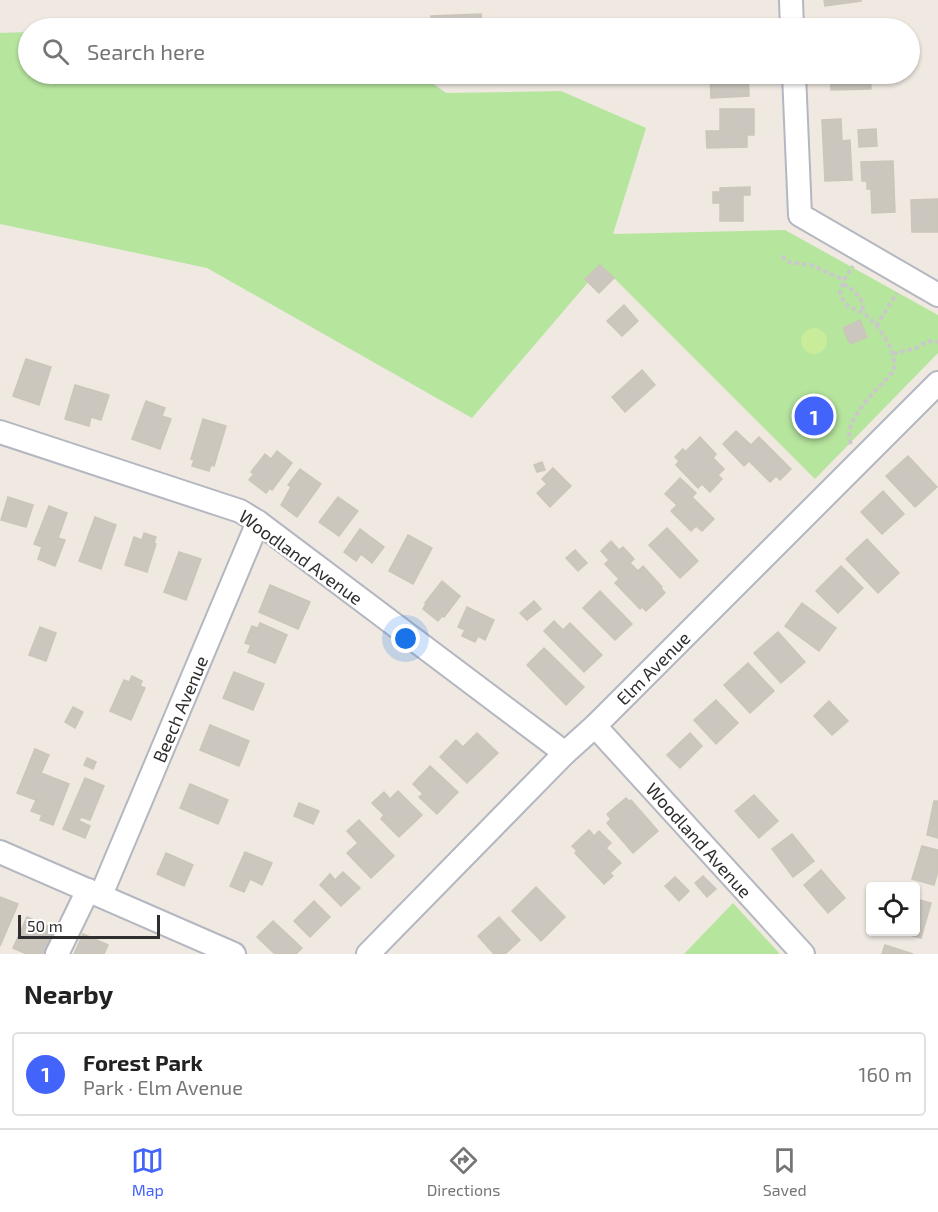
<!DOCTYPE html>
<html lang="en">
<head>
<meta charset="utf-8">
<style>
	:root { --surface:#fff; --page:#f6f6f6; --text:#222; --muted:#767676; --line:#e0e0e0; --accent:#4264fb }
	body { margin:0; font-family:"Exo 2",sans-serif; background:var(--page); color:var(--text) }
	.controls { position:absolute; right:18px; bottom:18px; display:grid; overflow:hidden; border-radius:6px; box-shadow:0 2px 4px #0004 }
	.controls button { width:54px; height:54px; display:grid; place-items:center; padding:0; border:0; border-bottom:2px solid var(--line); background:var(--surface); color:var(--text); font:30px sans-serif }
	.scale { position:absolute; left:18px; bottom:15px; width:142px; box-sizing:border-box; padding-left:6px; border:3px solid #2e2e2e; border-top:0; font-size:16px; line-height:21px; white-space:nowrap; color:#2e2e2e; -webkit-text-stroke:4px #fff; paint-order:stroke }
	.you { position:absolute; left:406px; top:639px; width:21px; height:21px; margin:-15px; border:4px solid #fff; border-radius:50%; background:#1a73e8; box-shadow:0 0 0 9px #1a73e833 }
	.badge { display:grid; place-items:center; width:39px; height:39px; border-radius:50%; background:var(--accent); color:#fff; font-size:20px; font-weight:700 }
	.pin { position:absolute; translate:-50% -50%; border:3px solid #fff; box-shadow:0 2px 6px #0006 }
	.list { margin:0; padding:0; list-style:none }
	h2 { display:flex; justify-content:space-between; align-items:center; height:78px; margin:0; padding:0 24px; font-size:26px }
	h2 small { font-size:20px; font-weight:400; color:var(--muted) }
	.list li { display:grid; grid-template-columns:39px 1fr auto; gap:18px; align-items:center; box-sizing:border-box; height:84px; margin:0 12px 12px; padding:0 12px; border:2px solid var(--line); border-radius:6px }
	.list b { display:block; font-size:22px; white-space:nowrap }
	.list p { margin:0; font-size:20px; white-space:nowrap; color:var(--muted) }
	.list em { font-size:20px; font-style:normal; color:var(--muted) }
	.icon { flex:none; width:33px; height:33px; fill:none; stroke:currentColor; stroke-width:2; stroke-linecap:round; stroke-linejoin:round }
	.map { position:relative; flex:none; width:938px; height:954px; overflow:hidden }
	.search { position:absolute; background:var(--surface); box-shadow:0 2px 4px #0004; left:18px; right:18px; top:18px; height:66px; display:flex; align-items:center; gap:15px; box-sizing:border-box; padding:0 21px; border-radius:33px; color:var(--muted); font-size:22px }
	.sheet { height:174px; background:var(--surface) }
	nav { display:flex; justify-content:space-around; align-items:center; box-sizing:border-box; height:84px; border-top:2px solid var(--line); background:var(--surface); font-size:16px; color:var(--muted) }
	nav a { display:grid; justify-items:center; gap:3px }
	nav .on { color:var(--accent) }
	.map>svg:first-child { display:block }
	.green { fill:#b6e59e }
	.pitch { fill:#c9ec9a }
	.building { fill:#cbc7bf; stroke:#cbc5ba; stroke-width:1.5 }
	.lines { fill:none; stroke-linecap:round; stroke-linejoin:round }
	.minor-casing { stroke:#b4b7c1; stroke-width:26 }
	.path { stroke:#c9c9c9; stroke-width:4; stroke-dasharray:4.5 3; stroke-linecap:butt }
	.minor { stroke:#fff; stroke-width:22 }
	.labels { text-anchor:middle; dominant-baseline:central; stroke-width:5; stroke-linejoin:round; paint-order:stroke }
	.street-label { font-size:18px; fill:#2e2e2e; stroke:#fff }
</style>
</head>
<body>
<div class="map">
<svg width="938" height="954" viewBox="0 0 938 954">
	<rect width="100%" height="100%" fill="#efe9e1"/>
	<g class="green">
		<polygon points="351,22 360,28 85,28"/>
		<polygon points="28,32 28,74 420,74 446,93 561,91 646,128 613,234 785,230 938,315 938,353 815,479 602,266 472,418 207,268 0,224 0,33"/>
		<polygon points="733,903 780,954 684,954"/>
	</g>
	<circle class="pitch" cx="814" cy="341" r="13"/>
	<g class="building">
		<polygon points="824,0 861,0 861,1 825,6"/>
		<polygon points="481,14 482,28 431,28 431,16"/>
		<polygon points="868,19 869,28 821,28 820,23"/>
		<polygon points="742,20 742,28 709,28 709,21"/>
		<polygon points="702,74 748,74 749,96 711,98 710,76 702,76"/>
		<polygon points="831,74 870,74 871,89 831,90"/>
		<polygon points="720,109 754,109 754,135 747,135 747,147 707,148 706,131 720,131"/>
		<polygon points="841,119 842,141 850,140 852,180 825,181 822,120"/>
		<polygon points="876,129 877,146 859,147 858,130"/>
		<polygon points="893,161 895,212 872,213 871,189 867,189 867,181 862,181 861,162"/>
		<polygon points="750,187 750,195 743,195 743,221 720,221 720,203 713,203 713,192 720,192 720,188"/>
		<polygon points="938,199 938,232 912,232 911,200"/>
		<polygon points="600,265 614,278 599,293 585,279"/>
		<polygon points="624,305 638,321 622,336 607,321"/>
		<polygon points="860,320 867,337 850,344 843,328"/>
		<polygon points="26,359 51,367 39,405 13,396"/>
		<polygon points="642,370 655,385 625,412 612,397"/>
		<polygon points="75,385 109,395 101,420 91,417 89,426 65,419"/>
		<polygon points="146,401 165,408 162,416 171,419 160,449 132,439"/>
		<polygon points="203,419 226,426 214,466 211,465 209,471 192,466 194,460 191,459"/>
		<polygon points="736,431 751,445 759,437 791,469 780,480 776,476 770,482 749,461 744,466 723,444"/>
		<polygon points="700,437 716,454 713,458 724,469 718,475 722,479 710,492 702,484 698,488 676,465 679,461 675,457 683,449 685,452"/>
		<polygon points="277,451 292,463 272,490 270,488 266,493 249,480 254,474 251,472 265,454 271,459"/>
		<polygon points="908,456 937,487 915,507 886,476"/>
		<polygon points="542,462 545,470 537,472 534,465"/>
		<polygon points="553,468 571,486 550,507 537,493 547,484 542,479"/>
		<polygon points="300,469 321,484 297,517 281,505 291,487 288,485"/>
		<polygon points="680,478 696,493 692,497 714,519 702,531 696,526 691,531 671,511 677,505 665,494"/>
		<polygon points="883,491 904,514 882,534 861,512"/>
		<polygon points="8,497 33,505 26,527 1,520"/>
		<polygon points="338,497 358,511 339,536 319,522"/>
		<polygon points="49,506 67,513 58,538 65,540 55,566 38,559 42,547 34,544"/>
		<polygon points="95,517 116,525 101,569 79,561"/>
		<polygon points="667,528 698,561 680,578 649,545"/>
		<polygon points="360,529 384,547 372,563 361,554 356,561 344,552"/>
		<polygon points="144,533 156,537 154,543 156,544 147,572 125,565 134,537 142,540"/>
		<polygon points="408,535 432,548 413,584 389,571"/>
		<polygon points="867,539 899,573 878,593 846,559"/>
		<polygon points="611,541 619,550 623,547 634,559 630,563 638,571 643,566 662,587 661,588 665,593 646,611 642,607 640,609 615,583 619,579 605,564 609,560 601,551"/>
		<polygon points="575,550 587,563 578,571 566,558"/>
		<polygon points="179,552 201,559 186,600 164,592"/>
		<polygon points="841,566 863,588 838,613 816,591"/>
		<polygon points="442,581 460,596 444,617 442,616 438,621 423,609 426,604 425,603"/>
		<polygon points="270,585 310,602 298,629 259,612"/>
		<polygon points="600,591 632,624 615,640 583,608"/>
		<polygon points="534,601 541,609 527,620 520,613"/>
		<polygon points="802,603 836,628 819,651 785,626"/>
		<polygon points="467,607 494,620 485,640 478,636 475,642 462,636 465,630 458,627"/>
		<polygon points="554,621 563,630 570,623 602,655 584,672 544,631"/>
		<polygon points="260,623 287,635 275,663 248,652 251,645 245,643 252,626 258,628"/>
		<polygon points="40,627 56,633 46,661 29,655"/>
		<polygon points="778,632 805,662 781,683 754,653"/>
		<polygon points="544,648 584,687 566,705 527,665"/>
		<polygon points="748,663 774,691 750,713 724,685"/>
		<polygon points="234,672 264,684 253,710 223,698"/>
		<polygon points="132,676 142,681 140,686 145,688 131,720 110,711 124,680 129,682"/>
		<polygon points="716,700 738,723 716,744 694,720"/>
		<polygon points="829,701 848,721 832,735 814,716"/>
		<polygon points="73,707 83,712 75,728 65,722"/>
		<polygon points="210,725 249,741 239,766 200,750"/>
		<polygon points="477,733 498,753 467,783 440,757 456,740 463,747"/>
		<polygon points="690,733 702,746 680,768 667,755"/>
		<polygon points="35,749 49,755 41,773 69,784 53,825 40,820 42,815 31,811 36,800 17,793"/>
		<polygon points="87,758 96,762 93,769 84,765"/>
		<polygon points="430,766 458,792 437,814 419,797 423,794 413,784"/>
		<polygon points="85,778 104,786 90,820 81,817 79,821 90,826 85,838 63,829"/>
		<polygon points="190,784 228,800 218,824 180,808"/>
		<polygon points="398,791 422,815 399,837 381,819 384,815 372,803 384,792 390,799"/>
		<polygon points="754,795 778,821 759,838 735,811"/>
		<polygon points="626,798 630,802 631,800 658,831 633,853 607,823 611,819 607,814"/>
		<polygon points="934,801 938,801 938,838 927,835"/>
		<polygon points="299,803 319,811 313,824 294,816"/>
		<polygon points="359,820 394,856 371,878 347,853 358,843 347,831"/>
		<polygon points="589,830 594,836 599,831 611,843 606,848 621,863 610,873 613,876 604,884 575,853 577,851 572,846"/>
		<polygon points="792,834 814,861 793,877 772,849"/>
		<polygon points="922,846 938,850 938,871 934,885 912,879"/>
		<polygon points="245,852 272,863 262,885 250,879 244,892 230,886"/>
		<polygon points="166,853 193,865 184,886 157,874"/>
		<polygon points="821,870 845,898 828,913 804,885"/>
		<polygon points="343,872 360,888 341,906 320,885 330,874 335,880"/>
		<polygon points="703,876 716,889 707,897 695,883"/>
		<polygon points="675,877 689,891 679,901 665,886"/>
		<polygon points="536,887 565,917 541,941 512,911"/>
		<polygon points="0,897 18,904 0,946"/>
		<polygon points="916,899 931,903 921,938 899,932 916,932"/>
		<polygon points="314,901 330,917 310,937 294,921"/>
		<polygon points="27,917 54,929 43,954 27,954 13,948"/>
		<polygon points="499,917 520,940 505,954 494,954 478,936"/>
		<polygon points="273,921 302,948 296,954 275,954 257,937"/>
		<polygon points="83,934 108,945 104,954 74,954"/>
		<polygon points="885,945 913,954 882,954"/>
	</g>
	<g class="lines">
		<defs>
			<g id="minor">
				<polyline points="791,0 792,28"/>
				<polyline points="794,74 800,215 938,295"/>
				<polyline points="0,432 240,511 258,522 565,753"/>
				<polyline points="595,726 803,954"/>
				<polyline points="0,852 234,954"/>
				<polyline points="101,895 258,522"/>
				<polyline points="57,954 88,890"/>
				<polyline points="368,954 565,753 595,726 938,383"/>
			</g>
		</defs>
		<use href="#minor" class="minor-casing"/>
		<g class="path">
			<polyline points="782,256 789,262 811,265 844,280"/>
			<path d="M 843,284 C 856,291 863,297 863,313"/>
			<polyline points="876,326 897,293"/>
			<polyline points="893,354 916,348 928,341 938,342"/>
			<path d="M 851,444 C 840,421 881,386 894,371 C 894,366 894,361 893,356 C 892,345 873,318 863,313 C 849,305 846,310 840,292 L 844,280 L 853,266"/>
		</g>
		<use href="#minor" class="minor"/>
	</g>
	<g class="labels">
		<g class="street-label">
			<text transform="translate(301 557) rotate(36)">Woodland Avenue</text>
			<text transform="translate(653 668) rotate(-45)">Elm Avenue</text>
			<text transform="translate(180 709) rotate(-67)">Beech Avenue</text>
			<text transform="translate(699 840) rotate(48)">Woodland Avenue</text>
		</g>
	</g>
</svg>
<div class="controls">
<button><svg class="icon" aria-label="locate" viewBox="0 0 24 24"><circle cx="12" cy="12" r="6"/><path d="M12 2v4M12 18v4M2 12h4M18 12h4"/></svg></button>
</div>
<div class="scale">50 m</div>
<div class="you"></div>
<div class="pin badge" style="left:814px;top:416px">1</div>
<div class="search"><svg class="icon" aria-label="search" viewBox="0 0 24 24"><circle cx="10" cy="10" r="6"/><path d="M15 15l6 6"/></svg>Search here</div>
</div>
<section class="sheet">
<h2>Nearby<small></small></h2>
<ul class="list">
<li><span class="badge">1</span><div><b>Forest Park</b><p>Park · Elm Avenue</p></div><em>160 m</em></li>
</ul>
</section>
<nav>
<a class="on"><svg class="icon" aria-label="map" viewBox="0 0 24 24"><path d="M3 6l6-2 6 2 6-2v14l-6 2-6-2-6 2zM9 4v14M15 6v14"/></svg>Map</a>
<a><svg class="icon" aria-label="directions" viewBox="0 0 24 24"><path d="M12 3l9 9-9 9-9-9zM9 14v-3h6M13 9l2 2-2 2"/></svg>Directions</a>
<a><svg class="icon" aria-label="saved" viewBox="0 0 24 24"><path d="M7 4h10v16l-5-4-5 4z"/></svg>Saved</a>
</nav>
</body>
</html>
